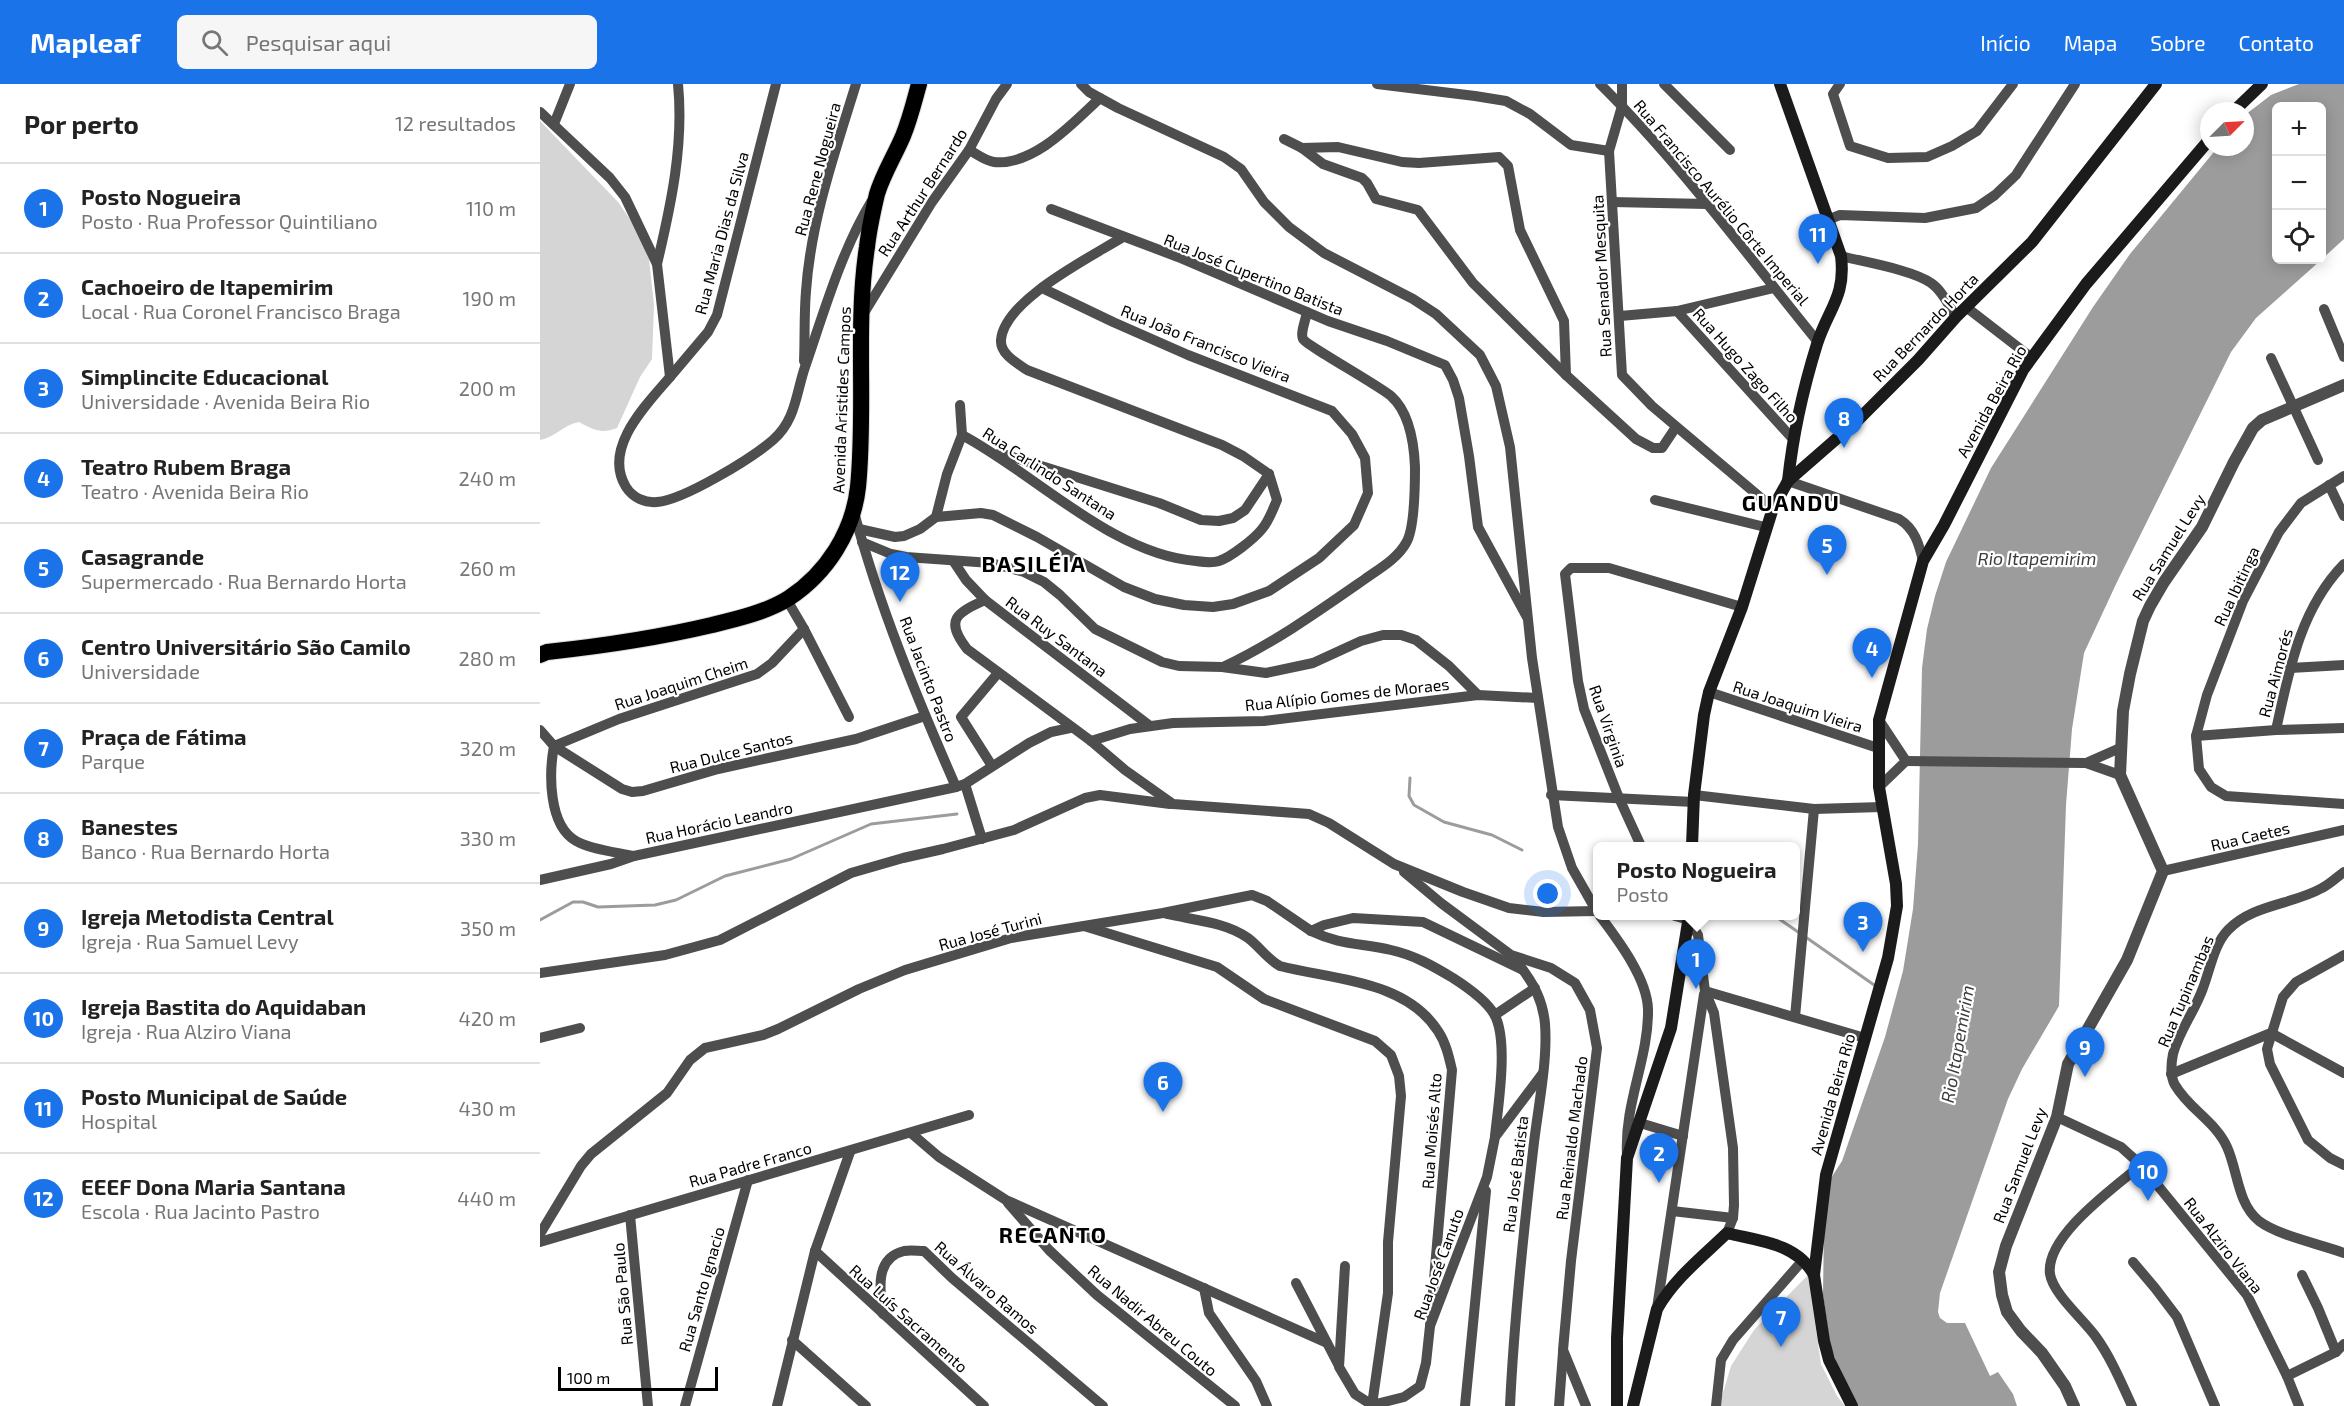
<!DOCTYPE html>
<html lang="pt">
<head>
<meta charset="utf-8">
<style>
	:root { --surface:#fff; --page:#f6f6f6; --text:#222; --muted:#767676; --line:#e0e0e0; --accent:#1a73e8 }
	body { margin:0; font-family:"Exo 2",sans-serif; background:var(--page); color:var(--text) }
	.controls { position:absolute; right:18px; top:18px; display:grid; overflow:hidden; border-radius:9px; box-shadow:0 3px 15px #0003 }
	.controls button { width:54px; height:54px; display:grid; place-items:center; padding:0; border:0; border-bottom:2px solid var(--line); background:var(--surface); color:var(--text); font:30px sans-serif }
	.compass { position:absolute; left:1660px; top:18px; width:54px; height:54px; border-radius:50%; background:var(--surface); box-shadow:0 3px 15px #0003; rotate:66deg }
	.scale { position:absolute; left:18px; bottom:15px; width:160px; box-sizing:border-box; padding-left:6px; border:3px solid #000; border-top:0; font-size:16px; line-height:21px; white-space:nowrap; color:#000; -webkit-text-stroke:4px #fff; paint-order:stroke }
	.you { position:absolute; left:1008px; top:810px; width:21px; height:21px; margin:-15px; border:4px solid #fff; border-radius:50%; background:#1a73e8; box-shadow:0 0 0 9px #1a73e833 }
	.badge { display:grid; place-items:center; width:39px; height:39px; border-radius:50%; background:var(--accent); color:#fff; font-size:20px; font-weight:700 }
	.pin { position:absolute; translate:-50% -50px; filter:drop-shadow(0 2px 3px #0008) }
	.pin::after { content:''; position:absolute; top:32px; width:21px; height:18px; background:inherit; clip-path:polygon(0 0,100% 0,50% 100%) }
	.popup { position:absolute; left:1053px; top:758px; width:207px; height:78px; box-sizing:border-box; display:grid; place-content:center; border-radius:9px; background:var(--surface); filter:drop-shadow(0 2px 4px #0005); font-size:20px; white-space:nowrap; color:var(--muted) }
	.popup b { font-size:22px; color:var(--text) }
	.popup::after { content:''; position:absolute; left:50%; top:100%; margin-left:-12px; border:12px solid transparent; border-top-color:var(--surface) }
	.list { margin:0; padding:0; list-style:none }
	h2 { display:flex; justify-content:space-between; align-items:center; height:78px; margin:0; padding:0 24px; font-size:26px }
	h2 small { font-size:20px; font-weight:400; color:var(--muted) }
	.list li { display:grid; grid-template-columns:39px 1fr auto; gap:18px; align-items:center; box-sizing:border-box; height:90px; padding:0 24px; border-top:2px solid var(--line) }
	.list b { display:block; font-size:22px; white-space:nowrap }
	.list p { margin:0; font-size:20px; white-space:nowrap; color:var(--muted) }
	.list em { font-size:20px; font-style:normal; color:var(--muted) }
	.icon { flex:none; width:33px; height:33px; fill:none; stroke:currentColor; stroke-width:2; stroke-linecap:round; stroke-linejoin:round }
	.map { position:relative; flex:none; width:1804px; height:1322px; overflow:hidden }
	header { display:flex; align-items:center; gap:36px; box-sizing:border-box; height:84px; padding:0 30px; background:var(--accent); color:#fff }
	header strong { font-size:28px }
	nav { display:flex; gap:33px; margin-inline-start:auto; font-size:21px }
	.search { width:420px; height:54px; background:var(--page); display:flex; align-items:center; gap:15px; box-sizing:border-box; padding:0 21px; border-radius:9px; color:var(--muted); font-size:22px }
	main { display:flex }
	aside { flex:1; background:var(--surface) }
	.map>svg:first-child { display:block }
	.green { fill:#d5d5d5 }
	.water { fill:#9c9c9c }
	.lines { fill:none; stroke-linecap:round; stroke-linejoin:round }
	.stream { stroke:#9c9c9c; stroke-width:3 }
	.trunk-casing { stroke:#dbdbdb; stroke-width:18 }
	.minor { stroke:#4e4e4e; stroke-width:10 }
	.tertiary { stroke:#4e4e4e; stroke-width:12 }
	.secondary { stroke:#1b1b1b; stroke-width:12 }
	.trunk { stroke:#000; stroke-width:16 }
	.labels { text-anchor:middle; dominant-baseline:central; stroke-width:4.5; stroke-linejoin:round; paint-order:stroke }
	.street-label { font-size:16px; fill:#000; stroke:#fff }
	.water-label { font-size:18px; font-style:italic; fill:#3d3d3d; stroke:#fff }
	.district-label { font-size:22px; font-weight:bold; letter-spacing:1.5px; fill:#000; stroke:#fff }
</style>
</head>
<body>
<header>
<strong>Mapleaf</strong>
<div class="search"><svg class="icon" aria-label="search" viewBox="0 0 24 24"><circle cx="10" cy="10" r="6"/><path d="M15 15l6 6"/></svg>Pesquisar aqui</div>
<nav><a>Início</a><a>Mapa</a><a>Sobre</a><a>Contato</a></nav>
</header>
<main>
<aside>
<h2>Por perto<small>12 resultados</small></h2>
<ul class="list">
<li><span class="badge">1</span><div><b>Posto Nogueira</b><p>Posto · Rua Professor Quintiliano</p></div><em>110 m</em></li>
<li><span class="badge">2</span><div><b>Cachoeiro de Itapemirim</b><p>Local · Rua Coronel Francisco Braga</p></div><em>190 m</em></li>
<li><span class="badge">3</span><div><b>Simplincite Educacional</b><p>Universidade · Avenida Beira Rio</p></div><em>200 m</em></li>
<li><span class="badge">4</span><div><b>Teatro Rubem Braga</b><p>Teatro · Avenida Beira Rio</p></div><em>240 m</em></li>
<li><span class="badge">5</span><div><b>Casagrande</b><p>Supermercado · Rua Bernardo Horta</p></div><em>260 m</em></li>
<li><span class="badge">6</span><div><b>Centro Universitário São Camilo</b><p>Universidade</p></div><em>280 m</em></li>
<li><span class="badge">7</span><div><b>Praça de Fátima</b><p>Parque</p></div><em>320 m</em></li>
<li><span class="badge">8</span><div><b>Banestes</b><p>Banco · Rua Bernardo Horta</p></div><em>330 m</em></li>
<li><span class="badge">9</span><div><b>Igreja Metodista Central</b><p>Igreja · Rua Samuel Levy</p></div><em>350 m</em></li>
<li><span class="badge">10</span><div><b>Igreja Bastita do Aquidaban</b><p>Igreja · Rua Alziro Viana</p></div><em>420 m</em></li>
<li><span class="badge">11</span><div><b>Posto Municipal de Saúde</b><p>Hospital</p></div><em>430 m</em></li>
<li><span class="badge">12</span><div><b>EEEF Dona Maria Santana</b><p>Escola · Rua Jacinto Pastro</p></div><em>440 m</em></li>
</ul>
</aside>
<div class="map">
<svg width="1804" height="1322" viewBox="0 0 1804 1322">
	<rect width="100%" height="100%" fill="#fff"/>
	<g class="green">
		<path d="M 0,37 L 78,118 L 96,144 L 109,175 L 114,221 L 112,275 L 100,293 L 77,344 C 61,350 54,346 39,338 C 23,341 14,354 0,356 Z"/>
		<polygon points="1268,1191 1281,1280 1297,1312 1305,1322 1179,1322 1191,1282 1214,1246"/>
	</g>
	<polygon class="water" points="1759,0 1804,0 1804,155 1782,175 1782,22 1736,22 1736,176 1781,176 1716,234 1691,268 1577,498 1544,569 1532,645 1526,721 1519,922 1482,985 1468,1015 1400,1209 1398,1228 1400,1234 1407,1239 1425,1239 1450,1292 1458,1288 1473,1310 1477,1322 1318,1322 1297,1280 1290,1260 1283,1211 1284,1140 1289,1097 1302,1077 1345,953 1363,887 1373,825 1378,760 1382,584 1387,545 1395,512 1406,478 1451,384 1553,223 1590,170 1678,63 1705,63 1705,31 1731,11"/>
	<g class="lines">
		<g class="stream">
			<polyline points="870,694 869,712 874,721 904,738 952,751 982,766"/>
			<polyline points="1235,832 1261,850"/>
			<polyline points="0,836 33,818 43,818 58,823 115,821 136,816 185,792 251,775 331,740 417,730"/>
			<polyline points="1267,854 1337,903"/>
		</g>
		<defs>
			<path id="trunk" d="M 0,571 L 7,568 C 63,562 117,554 172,541 C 197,535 227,528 249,514 C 287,489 313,448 318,403 C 326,324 315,240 327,163 C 329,145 333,127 337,110 C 343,90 355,71 363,52 C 370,35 374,18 379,0"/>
		</defs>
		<use href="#trunk" class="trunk-casing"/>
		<g class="minor">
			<polyline points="541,0 549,8 578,24 684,73 701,85 724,118 749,143 784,169 873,215 896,230 940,271 956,302 970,363 992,574 1018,743 1032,784 1057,828"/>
			<polyline points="837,0 935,12 966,17 990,30 1031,61 1069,67"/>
			<path d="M 1060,0 C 1140,79 1207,171 1278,258"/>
			<polyline points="1082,0 1082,22 1069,67 1082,291 1112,322 1233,424"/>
			<polyline points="1124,0 1190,66"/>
			<polyline points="1300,0 1293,10 1310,62 1348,74 1387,73 1412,62 1437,47 1473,0"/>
			<path d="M 0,28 L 70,94 L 85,113 L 96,136 L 117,180 L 130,293 C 107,320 62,364 86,403 C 93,414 105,419 117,418 C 144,416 212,374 233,356 C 256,336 256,309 265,283 C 284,228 301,168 331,118"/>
			<polyline points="14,40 30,0"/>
			<polyline points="744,55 762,64 783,80 822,94 827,99 836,115 878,126 933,199 1026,291 1096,355 1113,364 1122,364 1136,343"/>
			<polyline points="762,64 798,63 862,78 879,79 959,73 968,82 980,146 1024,237 1026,291"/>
			<path d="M 429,66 C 437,70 445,77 454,78 C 494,82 533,39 560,14"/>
			<polyline points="1072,118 1167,120"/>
			<polyline points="511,125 638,173 788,237 847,257 905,281 913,296 919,314 929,372 938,443 987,533"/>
			<polyline points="1287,136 1300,131 1385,134 1436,124 1455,111 1476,91 1535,0"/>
			<path d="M 583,153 C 551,173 464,216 461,256 C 460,270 477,279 487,286 L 682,361 L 703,372 L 729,390"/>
			<path d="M 1301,172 C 1324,178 1373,186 1391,199 C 1402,206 1409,222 1416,233"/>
			<path d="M 117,180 C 131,121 144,61 138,0"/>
			<polyline points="1426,223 1492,274"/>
			<polyline points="1784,225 1804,273"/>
			<polyline points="1137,227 1252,354"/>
			<polyline points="324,229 392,118 429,66 456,15 467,0"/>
			<polyline points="1080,232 1137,227 1234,204"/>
			<polyline points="1731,274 1778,376"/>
			<path d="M 264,277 C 265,254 264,230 266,207 C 271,136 295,68 316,0"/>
			<polyline points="130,293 168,248 177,231 236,0"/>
			<path d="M 422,351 C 494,389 573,471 656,477 C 663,478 673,479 679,477 C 691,473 714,455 722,445 C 729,437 733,425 737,416 L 729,390"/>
			<polyline points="460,369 619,419 661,436 679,437 693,434 705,426 729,390"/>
			<polyline points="1804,392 1761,419 1739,448 1703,517 1667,611 1656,652 1659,685 1671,703 1686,712 1804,720"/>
			<path d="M 1248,397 L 1359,435 C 1375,445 1379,460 1383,477"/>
			<polyline points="1789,401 1804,432"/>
			<polyline points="1115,416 1225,443"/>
			<path d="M 314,428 C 339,522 377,614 416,703"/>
			<polyline points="396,433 441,429 453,431 497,453 584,503 615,515 644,521 673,523 693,520 729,507 779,474 814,441 828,409 825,374 812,350 792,327 648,271 573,238 502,204"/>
			<polyline points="319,445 355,453 364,452 380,445 396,433 407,390 422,351 420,321"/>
			<polyline points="322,458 351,470 366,473 451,479 484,488 504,498 520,511 555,545 622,578 639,582 682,583 726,589 773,579 821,557 843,551 861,551 876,556 909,582 938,611"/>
			<polyline points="414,478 426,496 445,516 610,642"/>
			<polyline points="247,516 264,545 309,633"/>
			<path d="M 445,516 C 417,529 404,535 427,565 L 551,657 L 585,686 L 633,720 L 769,730 L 789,739 L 854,780 L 923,808 L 969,824 L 1004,828 L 1057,827"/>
			<path d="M 683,583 C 734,559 779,527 825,495 C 839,485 857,475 866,459 C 875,445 875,401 875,383 C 874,359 870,329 851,312 C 838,301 766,261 763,255 C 760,249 766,235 767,228"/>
			<polyline points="1750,584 1804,581"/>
			<polyline points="1169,608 1338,664"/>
			<polyline points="1339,636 1366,677 1339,703"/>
			<path d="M 0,646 L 14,662 C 9,689 8,741 36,757 C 52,766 76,768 94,772 L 416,703 L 425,700 L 489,659 L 511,648 L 530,644"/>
			<path d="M 1736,646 C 1749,587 1760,525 1804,480"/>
			<polyline points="1656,652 1736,646 1804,644"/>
			<polyline points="551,657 590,645 633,639 724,637 938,611 998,614"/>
			<polyline points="14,662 82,705 92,708 103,707 178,685 316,655 385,632"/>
			<polyline points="14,662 79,635 217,590 232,579 264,545"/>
			<polyline points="1366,677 1546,679 1580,691"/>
			<polyline points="1546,679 1580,664"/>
			<polyline points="452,682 421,633 458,589"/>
			<polyline points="425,700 442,755"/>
			<polyline points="1011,711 1154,718"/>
			<polyline points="1154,711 1274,725 1342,723"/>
			<polyline points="1101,762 1079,714 1044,625 1038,597 1025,490 1031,484 1069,484 1202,523"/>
			<polyline points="1623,787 1804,746"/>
			<polyline points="864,788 901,819 971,871 1011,884 1035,899 1050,926 1057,964 1031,1177 1023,1266 1046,1322"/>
			<path d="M 1804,788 C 1797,793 1790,800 1782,804 C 1752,821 1713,820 1688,846 C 1674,860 1670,886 1663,904 C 1655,927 1639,947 1633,970 C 1631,980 1630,992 1635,1001 C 1649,1025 1676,1038 1687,1063 C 1698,1087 1697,1119 1719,1137 C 1739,1152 1780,1160 1804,1169"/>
			<polyline points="0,796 71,780 94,772"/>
			<path d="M 627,830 C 653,836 686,838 708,854 C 720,863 727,875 740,882 C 794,896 865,896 898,947 C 906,959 909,973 912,986 L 890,1242"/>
			<path d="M 1060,832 C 1078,856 1107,894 1108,925 C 1109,974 1084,1019 1087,1071"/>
			<polyline points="1135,832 1149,836 1158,851 1165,907 1174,929 1193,1064 1194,1121 1193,1134 1187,1149"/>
			<polyline points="544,842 677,883 724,915 835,957 851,971 859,992 861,1012 848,1158 848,1209 832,1321"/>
			<path d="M 771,847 C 800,861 821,859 851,866 C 874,871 893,882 913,894 C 927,903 946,916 954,930 C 969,955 958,1023 955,1052"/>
			<polyline points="1804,871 1756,898 1743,913 1727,965 1730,980 1768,1056 1790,1074 1804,1081"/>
			<polyline points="0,889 125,871 180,856 311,789 363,774 403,765 474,746 545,714 560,711 630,720"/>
			<polyline points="1165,907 1325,954"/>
			<polyline points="955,931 995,904"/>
			<polyline points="1255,933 1274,725"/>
			<polyline points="0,954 40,944"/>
			<polyline points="1631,990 1731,949 1804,989"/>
			<polyline points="1517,1033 1581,1063 1601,1081 1707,1211 1747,1292 1759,1322"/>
			<polyline points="1100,1039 1143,1052"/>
			<polyline points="371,1049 399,1073 466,1116 787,1259"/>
			<polyline points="468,1119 509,1166 557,1211 695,1322"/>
			<polyline points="1132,1127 1193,1134"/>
			<polyline points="90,1131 108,1322"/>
			<polyline points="0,1150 41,1082 51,1070 127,1009 150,976 165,964 223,951 238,945 319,905 365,886 471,854 623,829 712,811 727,817 771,847 784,841 813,834 883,838 983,886"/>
			<polyline points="0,1158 429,1031"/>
			<polyline points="275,1167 444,1322"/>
			<polyline points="1593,1178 1615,1204 1637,1233 1675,1322"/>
			<polyline points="805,1182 799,1283 815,1310 832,1321 864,1313 880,1302 886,1279 890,1242 947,1093 955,1053 1003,989"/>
			<polyline points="1762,1191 1778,1224 1796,1268"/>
			<polyline points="756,1199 798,1280"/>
			<polyline points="664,1204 669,1229 716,1297 727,1322"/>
			<polyline points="1117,1224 1164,910"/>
			<path d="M 343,1230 C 340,1208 334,1174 364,1167 C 370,1166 378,1167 384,1167 L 412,1194 L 563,1322"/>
			<polyline points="252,1256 326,1322"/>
			<polyline points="1747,1292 1796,1268 1804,1260"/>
			<polyline points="145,1322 208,1096"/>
			<polyline points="237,1322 275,1167 310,1068"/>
			<polyline points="925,1322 946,1107"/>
			<path d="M 970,1322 C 974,1237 983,1152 993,1067 C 997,1028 1008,979 1005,940 C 1003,917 994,900 980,882"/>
			<polyline points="1019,1322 1023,1268"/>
			<polyline points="1176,1322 1181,1276 1193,1256 1263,1176"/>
			<path d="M 1592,1322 C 1581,1298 1571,1274 1556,1253 C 1544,1236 1513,1210 1510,1190 C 1505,1152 1575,1103 1601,1081"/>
		</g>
		<polyline class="tertiary" points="1534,1322 1525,1302 1502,1269 1481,1247 1467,1228 1462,1211 1459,1188 1466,1162 1517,1033 1528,980 1587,876 1623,787 1580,691 1583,627 1590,590 1603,537 1610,522 1624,498 1662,443 1694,378 1713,344 1722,336 1804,301"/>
		<g class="secondary">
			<path d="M 1240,0 L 1301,172 C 1306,213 1288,225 1277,260 C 1263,305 1253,350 1248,397"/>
			<polyline points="1694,27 1722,0"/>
			<polyline points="1152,762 1154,711 1164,631 1169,608 1202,523 1233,424 1248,397 1318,336 1378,276 1416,233 1492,158 1616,0"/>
			<polyline points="1077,1322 1077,1254 1087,1074 1131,944 1149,832"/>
			<path d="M 1093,1322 L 1117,1225 C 1134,1195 1162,1173 1187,1149 C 1219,1157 1257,1159 1274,1191"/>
			<polyline points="1312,1322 1289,1276 1284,1257 1274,1191 1286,1091 1348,874 1357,822 1356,800 1339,703 1339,636 1383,477 1404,441 1483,286 1546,200 1669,56"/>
		</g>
		<use href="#trunk" class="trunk"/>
	</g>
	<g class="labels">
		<g class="street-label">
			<text transform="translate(277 85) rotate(-75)">Rua Rene Nogueira</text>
			<text transform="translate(382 108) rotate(-57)">Rua Arthur Bernardo</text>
			<text transform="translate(1182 118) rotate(50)">Rua Francisco Aurélio Côrte Imperial</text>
			<text transform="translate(181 149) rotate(-75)">Rua Maria Dias da Silva</text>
			<text transform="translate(714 190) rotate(22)">Rua José Cupertino Batista</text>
			<text transform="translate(1061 192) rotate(-93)">Rua Senador Mesquita</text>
			<text transform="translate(1385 243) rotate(-46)">Rua Bernardo Horta</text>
			<text transform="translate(666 259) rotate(22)">Rua João Francisco Vieira</text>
			<text transform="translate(1206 281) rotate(48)">Rua Hugo Zago Filho</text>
			<text transform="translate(301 316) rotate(-88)">Avenida Aristides Campos</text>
			<text transform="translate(1451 317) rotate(-61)">Avenida Beira Rio</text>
			<text transform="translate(510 389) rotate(33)">Rua Carlindo Santana</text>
			<text transform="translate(1628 463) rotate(-58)">Rua Samuel Levy</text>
			<text transform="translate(1696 502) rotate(-65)">Rua Ibitinga</text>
			<text transform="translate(517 552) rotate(37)">Rua Ruy Santana</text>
			<text transform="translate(1735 589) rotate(-75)">Rua Aimorés</text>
			<text transform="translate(389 595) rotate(69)">Rua Jacinto Pastro</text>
			<text transform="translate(141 599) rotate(-18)">Rua Joaquim Cheim</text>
			<text transform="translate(807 610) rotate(-6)">Rua Alípio Gomes de Moraes</text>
			<text transform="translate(1258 622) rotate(18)">Rua Joaquim Vieira</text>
			<text transform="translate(1069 642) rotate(71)">Rua Virginia</text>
			<text transform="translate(191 668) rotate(-14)">Rua Dulce Santos</text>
			<text transform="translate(179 738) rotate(-12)">Rua Horácio Leandro</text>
			<text transform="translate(1710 752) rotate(-13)">Rua Caetes</text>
			<text transform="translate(450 847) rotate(-15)">Rua José Turini</text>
			<text transform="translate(1645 907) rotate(-67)">Rua Tupinambas</text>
			<text transform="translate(1292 1010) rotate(-74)">Avenida Beira Rio</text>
			<text transform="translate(891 1047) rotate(-86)">Rua Moisés Alto</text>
			<text transform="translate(1031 1054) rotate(-83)">Rua Reinaldo Machado</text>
			<text transform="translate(210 1080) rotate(-16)">Rua Padre Franco</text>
			<text transform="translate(1479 1081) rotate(-69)">Rua Samuel Levy</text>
			<text transform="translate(975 1090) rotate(-83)">Rua José Batista</text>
			<text transform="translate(1684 1161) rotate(52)">Rua Alziro Viana</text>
			<text transform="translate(898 1180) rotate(-70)">Rua José Canuto</text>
			<text transform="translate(447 1203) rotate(41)">Rua Álvaro Ramos</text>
			<text transform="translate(161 1205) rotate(-74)">Rua Santo Ignacio</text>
			<text transform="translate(82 1210) rotate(-95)">Rua São Paulo</text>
			<text transform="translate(369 1234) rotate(42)">Rua Luís Sacramento</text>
			<text transform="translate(613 1236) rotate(40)">Rua Nadir Abreu Couto</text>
		</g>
		<g class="water-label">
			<text x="1497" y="474">Rio Itapemirim</text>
			<text transform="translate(1417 960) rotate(-80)">Rio Itapemirim</text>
		</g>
		<g class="district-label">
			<text x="1251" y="418">GUANDU</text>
			<text x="494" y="479">BASILÉIA</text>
			<text x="513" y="1150">RECANTO</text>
		</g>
	</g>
</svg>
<div class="controls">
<button>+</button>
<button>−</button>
<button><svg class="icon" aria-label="locate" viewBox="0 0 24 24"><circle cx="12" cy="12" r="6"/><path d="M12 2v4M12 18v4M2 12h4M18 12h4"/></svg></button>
</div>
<svg class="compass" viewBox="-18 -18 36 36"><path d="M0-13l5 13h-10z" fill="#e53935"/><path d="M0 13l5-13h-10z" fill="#767676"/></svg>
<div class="scale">100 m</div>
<div class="you"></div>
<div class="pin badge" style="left:1156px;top:905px">1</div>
<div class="popup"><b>Posto Nogueira</b>Posto</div>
<div class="pin badge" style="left:1119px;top:1099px">2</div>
<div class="pin badge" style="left:1323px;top:868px">3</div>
<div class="pin badge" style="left:1332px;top:594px">4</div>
<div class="pin badge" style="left:1287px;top:491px">5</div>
<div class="pin badge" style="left:623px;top:1028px">6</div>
<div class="pin badge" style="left:1241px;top:1263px">7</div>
<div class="pin badge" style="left:1304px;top:364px">8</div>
<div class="pin badge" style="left:1545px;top:993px">9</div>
<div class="pin badge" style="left:1608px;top:1117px">10</div>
<div class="pin badge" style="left:1278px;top:180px">11</div>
<div class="pin badge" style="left:360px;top:518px">12</div>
</div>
</main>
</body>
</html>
